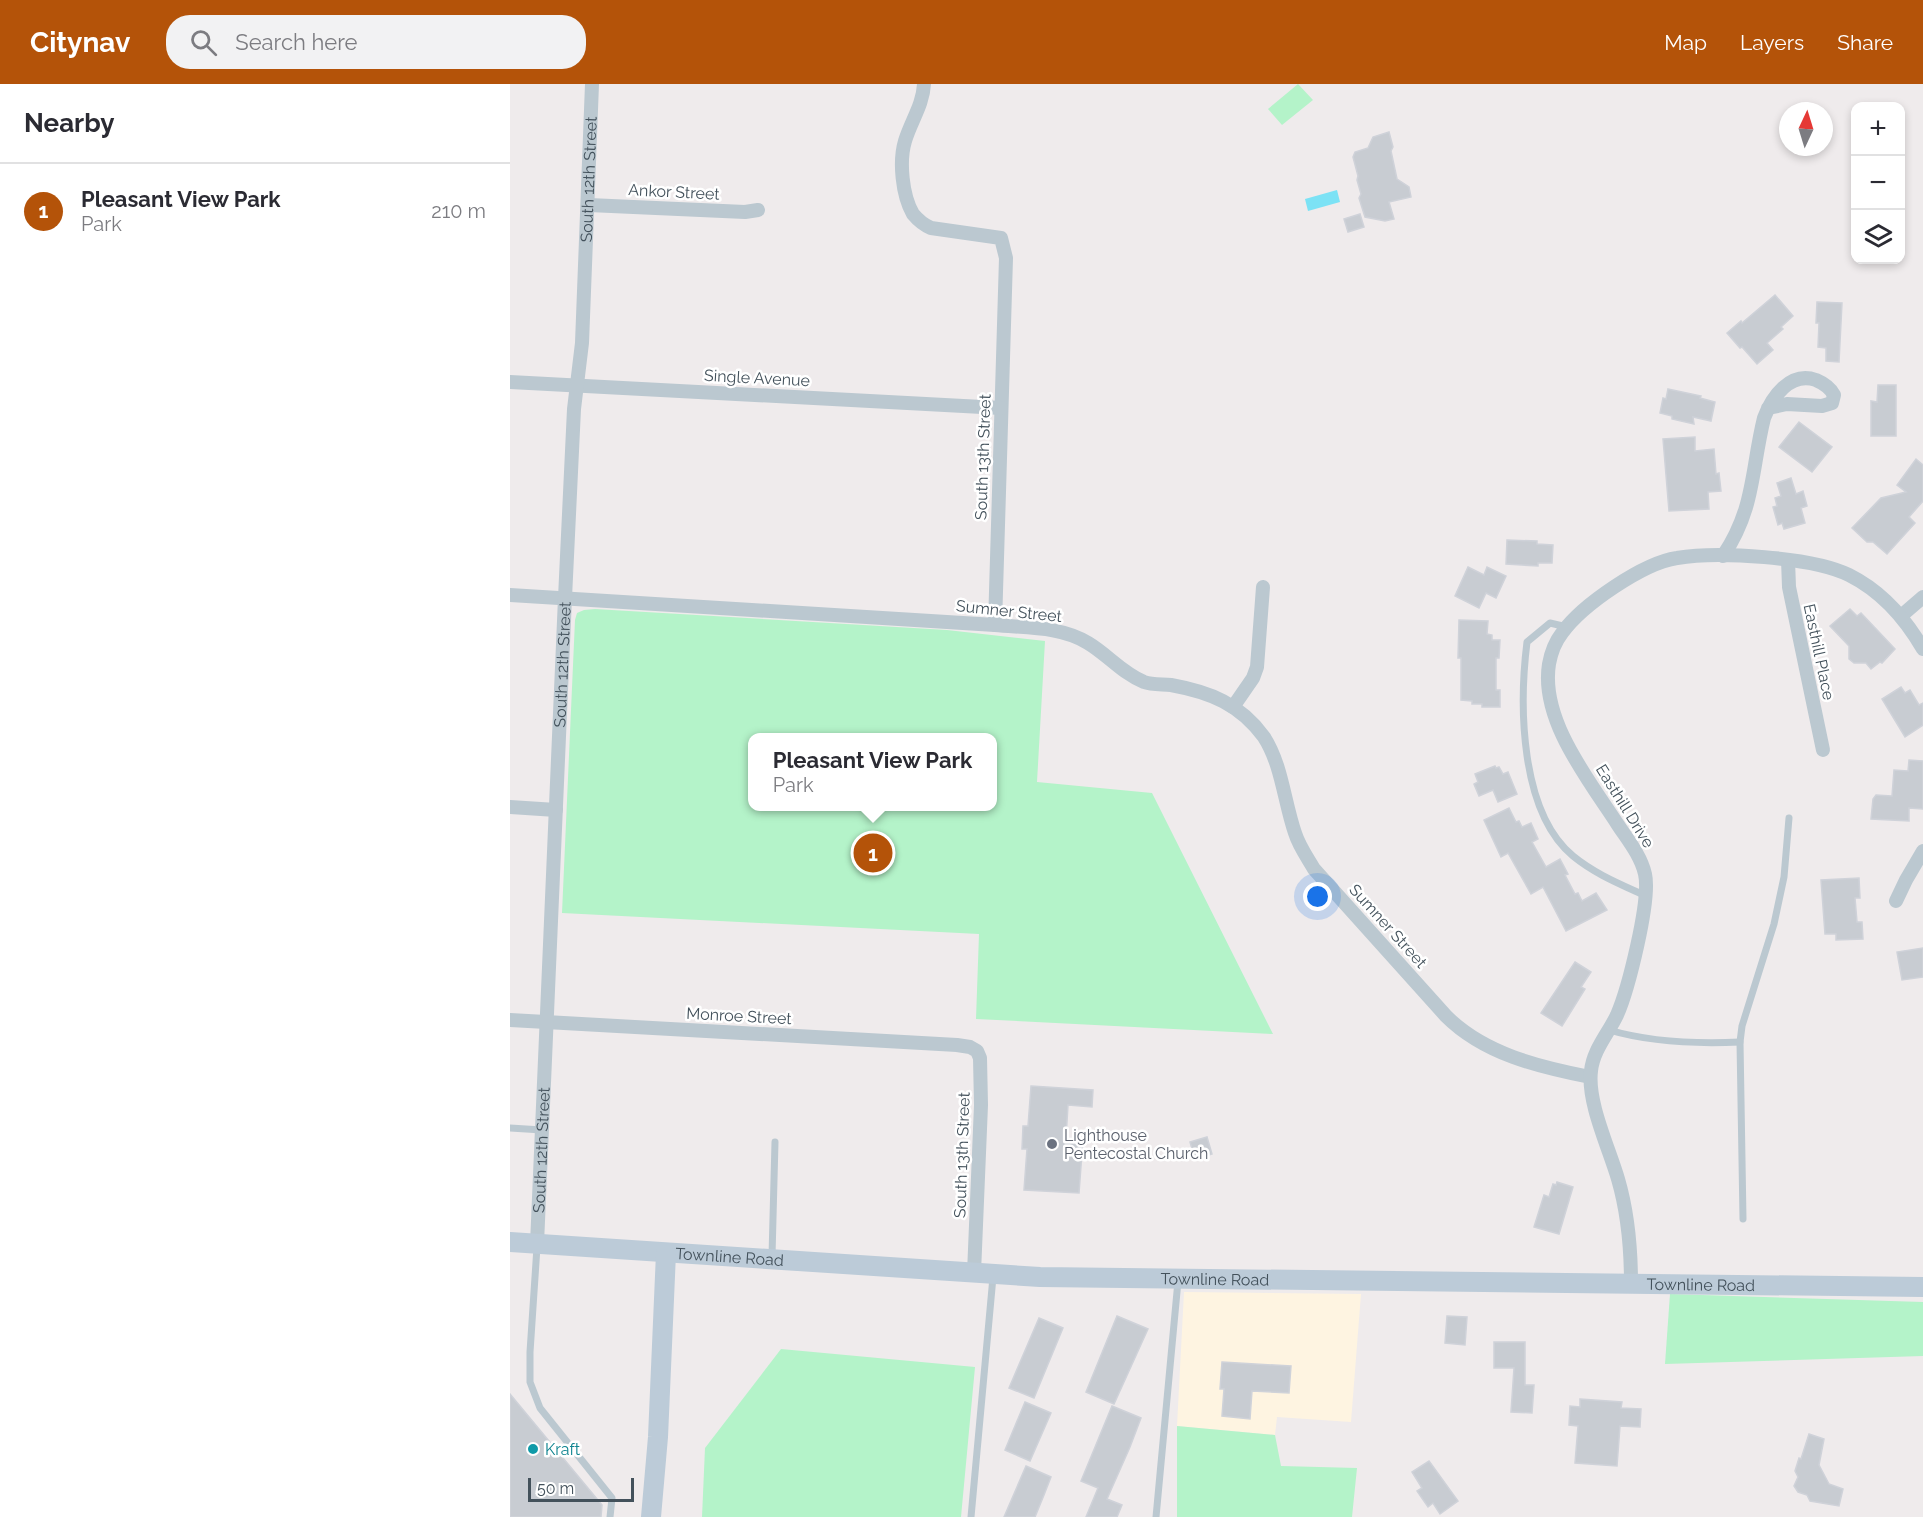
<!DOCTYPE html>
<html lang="en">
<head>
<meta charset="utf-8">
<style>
	:root { --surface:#fff; --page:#f2f2f3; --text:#2b2b33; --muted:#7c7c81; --line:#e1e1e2; --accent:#b45309 }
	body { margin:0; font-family:Raleway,sans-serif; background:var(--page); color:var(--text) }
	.controls { position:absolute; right:18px; top:18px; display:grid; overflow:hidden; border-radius:12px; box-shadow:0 3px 9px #0003 }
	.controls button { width:54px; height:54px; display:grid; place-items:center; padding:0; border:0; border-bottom:2px solid var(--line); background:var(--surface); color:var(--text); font:30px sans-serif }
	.compass { position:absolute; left:1269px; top:18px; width:54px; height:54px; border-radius:50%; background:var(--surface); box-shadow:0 3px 9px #0003; rotate:4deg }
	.scale { position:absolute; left:18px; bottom:15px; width:106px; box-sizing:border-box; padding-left:6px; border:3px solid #43515b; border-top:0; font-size:16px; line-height:21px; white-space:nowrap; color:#43515b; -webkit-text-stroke:4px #fff; paint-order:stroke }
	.you { position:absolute; left:808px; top:813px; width:21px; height:21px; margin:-15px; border:4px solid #fff; border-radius:50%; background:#1a73e8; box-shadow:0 0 0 9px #1a73e833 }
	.badge { display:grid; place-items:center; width:39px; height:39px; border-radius:50%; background:var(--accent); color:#fff; font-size:20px; font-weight:700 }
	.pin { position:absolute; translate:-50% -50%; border:3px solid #fff; box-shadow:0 2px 6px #0006 }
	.popup { position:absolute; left:238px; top:649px; width:249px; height:78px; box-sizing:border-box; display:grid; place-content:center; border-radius:12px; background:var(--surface); filter:drop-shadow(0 2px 4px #0005); font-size:20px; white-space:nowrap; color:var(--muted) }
	.popup b { font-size:22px; color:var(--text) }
	.popup::after { content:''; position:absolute; left:50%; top:100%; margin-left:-12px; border:12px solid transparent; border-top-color:var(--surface) }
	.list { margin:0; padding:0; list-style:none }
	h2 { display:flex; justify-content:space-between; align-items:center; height:78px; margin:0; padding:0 24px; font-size:26px }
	h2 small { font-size:20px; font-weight:400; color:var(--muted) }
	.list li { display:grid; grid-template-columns:39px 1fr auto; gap:18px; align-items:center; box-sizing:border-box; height:96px; padding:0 24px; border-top:2px solid var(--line) }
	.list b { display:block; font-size:22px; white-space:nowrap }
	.list p { margin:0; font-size:20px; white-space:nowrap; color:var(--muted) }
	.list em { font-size:20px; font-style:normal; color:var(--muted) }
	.icon { flex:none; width:33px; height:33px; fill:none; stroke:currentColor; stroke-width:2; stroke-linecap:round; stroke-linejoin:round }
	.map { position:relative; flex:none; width:1413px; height:1433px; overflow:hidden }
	header { display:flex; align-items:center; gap:36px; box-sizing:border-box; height:84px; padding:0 30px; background:var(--accent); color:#fff }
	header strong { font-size:28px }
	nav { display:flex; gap:33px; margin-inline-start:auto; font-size:21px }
	.search { width:420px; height:54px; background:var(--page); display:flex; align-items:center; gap:15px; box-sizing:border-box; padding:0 21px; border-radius:24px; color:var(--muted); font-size:22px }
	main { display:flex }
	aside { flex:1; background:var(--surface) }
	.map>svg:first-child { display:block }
	.commercial { fill:#fef4e1 }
	.green { fill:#b4f3c9; fill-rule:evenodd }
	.water { fill:#7ce2f5 }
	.building { fill:#c8ccd2; stroke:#cfd2d9; stroke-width:1.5 }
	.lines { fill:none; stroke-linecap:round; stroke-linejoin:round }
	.lane { stroke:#bbc8d0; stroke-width:7 }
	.street { stroke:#bbc8d0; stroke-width:14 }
	.secondary { stroke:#bccbd8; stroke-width:20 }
	.worship-dot { fill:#6b7280; stroke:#fff; stroke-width:2 }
	.culture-dot { fill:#0f9aa8; stroke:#fff; stroke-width:2 }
	.labels { text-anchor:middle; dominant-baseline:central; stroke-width:5; stroke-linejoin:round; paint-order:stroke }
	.street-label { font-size:16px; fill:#43515b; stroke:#fff }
	.worship-label { font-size:16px; fill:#5b616d; stroke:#fff; text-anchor:start }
	.culture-label { font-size:16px; fill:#0d838f; stroke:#fff; text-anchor:start }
</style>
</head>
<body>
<header>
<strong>Citynav</strong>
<div class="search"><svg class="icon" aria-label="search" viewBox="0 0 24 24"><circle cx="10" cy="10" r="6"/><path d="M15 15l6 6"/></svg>Search here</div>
<nav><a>Map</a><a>Layers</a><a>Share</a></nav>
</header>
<main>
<aside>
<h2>Nearby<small></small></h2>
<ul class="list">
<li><span class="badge">1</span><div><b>Pleasant View Park</b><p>Park</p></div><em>210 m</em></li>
</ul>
</aside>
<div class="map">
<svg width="1413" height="1433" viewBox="0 0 1413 1433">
	<rect width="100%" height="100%" fill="#efebec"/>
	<polygon class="commercial" points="674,1208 851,1210 841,1338 767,1333 765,1351 667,1342"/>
	<g class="green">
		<polygon points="788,0 803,16 772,41 758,25"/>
		<path d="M 85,525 L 437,546 L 535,557 L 527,698 L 642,709 L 763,950 L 466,935 L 469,850 L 52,829 L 65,536 L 67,529 L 74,526 ZM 243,654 L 483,654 L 483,722 L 243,722 Z"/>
		<polygon points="1160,1210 1413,1218 1413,1272 1155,1280"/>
		<polygon points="271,1265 465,1283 451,1433 192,1433 195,1364"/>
		<polygon points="667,1342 765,1351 771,1382 847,1384 842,1433 667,1433"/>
	</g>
	<polygon class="water" points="827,106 830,118 798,127 795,115"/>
	<g class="building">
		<polygon points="879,48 883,63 881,67 887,95 899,103 901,113 879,118 884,135 875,137 855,133 849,114 851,110 847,96 848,92 843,73 845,68 858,64 863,53"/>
		<polygon points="850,130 854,143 838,148 834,135"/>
		<polygon points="1265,211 1283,232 1271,243 1273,245 1257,259 1263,266 1247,280 1232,263 1230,264 1217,249 1231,237 1232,239"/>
		<polygon points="1307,218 1332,219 1329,278 1316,277 1316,264 1308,263 1309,239 1306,239"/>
		<polygon points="1368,301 1386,301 1386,352 1361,352 1361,317 1367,318"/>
		<polygon points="1158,305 1191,312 1190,314 1205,318 1201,337 1183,333 1184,340 1162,335 1162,332 1150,329 1153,314 1156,315"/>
		<polygon points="1289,338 1322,363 1302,388 1269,363"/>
		<polygon points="1185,353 1185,367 1204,365 1206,390 1209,389 1211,407 1198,408 1199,425 1159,427 1153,355"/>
		<polygon points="1406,375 1413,381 1413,417 1399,433 1405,439 1377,470 1363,458 1357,458 1342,444 1371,414 1396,408 1387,401"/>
		<polygon points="1281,394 1286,410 1293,407 1297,422 1291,424 1295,439 1274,445 1272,439 1268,441 1263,423 1267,422 1265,414 1271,412 1267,399"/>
		<polygon points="997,456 1027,457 1027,460 1043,461 1042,479 1028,479 1028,482 996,480"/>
		<polygon points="958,483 974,491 977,483 996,492 986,514 976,509 969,524 945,512"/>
		<polygon points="1340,525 1347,532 1351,529 1385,565 1372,579 1370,578 1361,585 1356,579 1344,579 1339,575 1339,562 1320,542"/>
		<polygon points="949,536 978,537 977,550 982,551 982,556 990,556 989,574 986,574 986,606 990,606 990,623 972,623 972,620 962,620 962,617 951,616 951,574 948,574"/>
		<polygon points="1391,603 1395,609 1400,606 1409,621 1413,619 1413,641 1395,653 1372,615"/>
		<polygon points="1399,676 1413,677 1413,725 1399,724 1399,737 1361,735 1363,715 1366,711 1382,712 1384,686 1398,687"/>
		<polygon points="985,682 986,684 989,683 993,690 998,688 1007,710 988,718 983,706 969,712 964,700 968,698 965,690"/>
		<polygon points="999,724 1006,738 1009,737 1012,743 1021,739 1028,755 1022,758 1036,783 1050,775 1058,790 1055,791 1065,810 1068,809 1072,817 1086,809 1097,826 1056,847 1033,803 1021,810 998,769 991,773 974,736"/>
		<polygon points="1349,794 1350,814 1345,814 1347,838 1352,838 1353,855 1326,856 1326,850 1315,850 1311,796"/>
		<polygon points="1413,864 1413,893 1392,896 1387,868"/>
		<polygon points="1065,878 1081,888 1071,903 1075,905 1052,942 1031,929"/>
		<polygon points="521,1002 583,1006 582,1023 558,1021 556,1054 573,1055 569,1109 514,1106 517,1065 512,1065 513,1042 518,1042"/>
		<polygon points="697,1053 702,1070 685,1075 680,1058"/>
		<polygon points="1047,1098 1063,1103 1049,1150 1024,1143 1034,1111 1039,1113 1043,1100 1046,1101"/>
		<polygon points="607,1232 638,1245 604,1320 576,1308"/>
		<polygon points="937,1232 957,1233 955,1261 935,1259"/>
		<polygon points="529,1234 553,1244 524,1314 499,1304"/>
		<polygon points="984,1258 1015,1258 1015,1301 1024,1301 1022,1329 1001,1328 1004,1284 984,1284"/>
		<polygon points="712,1278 781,1282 779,1309 742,1307 740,1335 712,1332 714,1305 710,1305"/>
		<polygon points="0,1310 92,1421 91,1433 0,1433"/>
		<polygon points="1070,1315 1112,1318 1111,1324 1131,1325 1130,1343 1110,1342 1107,1382 1065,1379 1068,1342 1059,1341 1060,1322 1070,1323"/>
		<polygon points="515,1318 541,1329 520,1377 495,1366"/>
		<polygon points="602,1322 631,1334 620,1363 597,1415 612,1421 607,1433 576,1433 588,1404 571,1397"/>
		<polygon points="1299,1350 1314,1355 1309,1381 1319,1400 1333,1405 1329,1422 1300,1417 1297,1411 1288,1408 1284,1402 1288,1393 1285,1387 1289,1374 1291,1375"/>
		<polygon points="919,1377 948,1417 930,1430 923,1419 918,1423 907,1407 912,1404 902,1388"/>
		<polygon points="516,1382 541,1393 534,1411 525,1433 494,1433"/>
	</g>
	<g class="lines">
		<g class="lane">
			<path d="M 1057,543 L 1040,539 L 1017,558 C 1009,622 1010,728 1063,772 C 1085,790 1110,800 1136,812"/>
			<path d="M 1099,946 C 1140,958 1187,960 1230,958"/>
			<polyline points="0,1044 32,1046"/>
			<polyline points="1233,1135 1230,958 1232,942 1264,840 1274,793 1279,734"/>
			<polyline points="27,1163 20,1268 20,1298 30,1324 102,1414 100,1433"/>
			<polyline points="262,1172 265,1058"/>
			<polyline points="461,1433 483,1193"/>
			<polyline points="646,1433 668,1197"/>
		</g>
		<g class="street">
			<path d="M 414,0 C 413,21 401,37 395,57 C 389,77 392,111 403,130 C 408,136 414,141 421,144 L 491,154 L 496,174 L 485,541"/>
			<polyline points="79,121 235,128 248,126"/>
			<polyline points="0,298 491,324"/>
			<path d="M 1213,472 C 1245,424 1241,387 1254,334 C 1262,313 1280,287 1306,296 C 1313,299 1320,303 1324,311 L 1322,319 L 1312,322 L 1277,320 L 1258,324"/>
			<polyline points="1278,476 1279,503 1313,666"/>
			<path d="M 0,511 L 485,541 C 515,544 551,542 578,559 C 598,571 612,589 634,598 C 642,601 653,600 661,601 C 700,608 730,620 754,653 C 772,681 774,717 785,749 C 789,762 797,773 804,785 L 936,932 C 974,970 1029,983 1080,993"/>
			<polyline points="1391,532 1413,513"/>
			<polyline points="723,623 743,594 747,583 753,503"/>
			<polyline points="0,723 46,726"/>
			<polyline points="1386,817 1396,796 1413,767"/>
			<polyline points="0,936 447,961 460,963 467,967 470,974 471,1021 464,1189"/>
			<path id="s1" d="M 27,1160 L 55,514 L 64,325 L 72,259 L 82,0"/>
			<path d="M 1121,1200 C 1121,1165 1118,1129 1108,1095 C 1099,1064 1077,1018 1081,987 C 1083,966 1098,950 1107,931 C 1118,906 1141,816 1135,790 C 1131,772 1118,756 1108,741 C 1079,696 1030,636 1039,580 C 1041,569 1045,558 1052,549 C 1072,521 1133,479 1167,474 C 1207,467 1303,473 1339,491 C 1371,507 1395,534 1413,565"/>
		</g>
		<g class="secondary">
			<path id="s2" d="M 0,1158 L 530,1193 L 1413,1203"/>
			<polyline points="141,1433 148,1353 156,1169"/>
		</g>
	</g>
	<circle class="worship-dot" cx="542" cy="1060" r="6"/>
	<circle class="culture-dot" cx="23" cy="1365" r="6"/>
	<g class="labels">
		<g class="street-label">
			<text stroke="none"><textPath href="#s1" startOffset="1066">South 12th Street</textPath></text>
			<text transform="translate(164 108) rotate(3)">Ankor Street</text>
			<text transform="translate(247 294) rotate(3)">Single Avenue</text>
			<text transform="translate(473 373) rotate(-88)">South 13th Street</text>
			<text transform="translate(499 527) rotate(6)">Sumner Street</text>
			<text transform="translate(1309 568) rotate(78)">Easthill Place</text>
			<text stroke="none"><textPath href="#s1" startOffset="580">South 12th Street</textPath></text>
			<text transform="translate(1115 722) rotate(58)">Easthill Drive</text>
			<text transform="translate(878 842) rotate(48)">Sumner Street</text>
			<text transform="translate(229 932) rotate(3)">Monroe Street</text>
			<text stroke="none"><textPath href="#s1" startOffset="94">South 12th Street</textPath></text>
			<text transform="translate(452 1071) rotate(-88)">South 13th Street</text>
			<text stroke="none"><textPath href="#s2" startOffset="220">Townline Road</textPath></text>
			<text stroke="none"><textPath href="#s2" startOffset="706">Townline Road</textPath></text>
			<text stroke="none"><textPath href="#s2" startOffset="1192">Townline Road</textPath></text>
		</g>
		<g class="worship-label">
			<text x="554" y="1051">Lighthouse<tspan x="554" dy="18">Pentecostal Church</tspan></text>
		</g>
		<g class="culture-label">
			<text x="35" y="1365">Kraft</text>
		</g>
	</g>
</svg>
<div class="controls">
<button>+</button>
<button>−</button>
<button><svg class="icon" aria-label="layers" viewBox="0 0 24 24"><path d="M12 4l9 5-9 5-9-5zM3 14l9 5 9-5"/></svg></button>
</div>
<svg class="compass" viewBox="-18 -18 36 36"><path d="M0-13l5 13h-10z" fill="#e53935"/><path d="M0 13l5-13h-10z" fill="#7c7c81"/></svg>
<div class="scale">50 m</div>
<div class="you"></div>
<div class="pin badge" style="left:363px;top:769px">1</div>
<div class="popup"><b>Pleasant View Park</b>Park</div>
</div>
</main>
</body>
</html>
